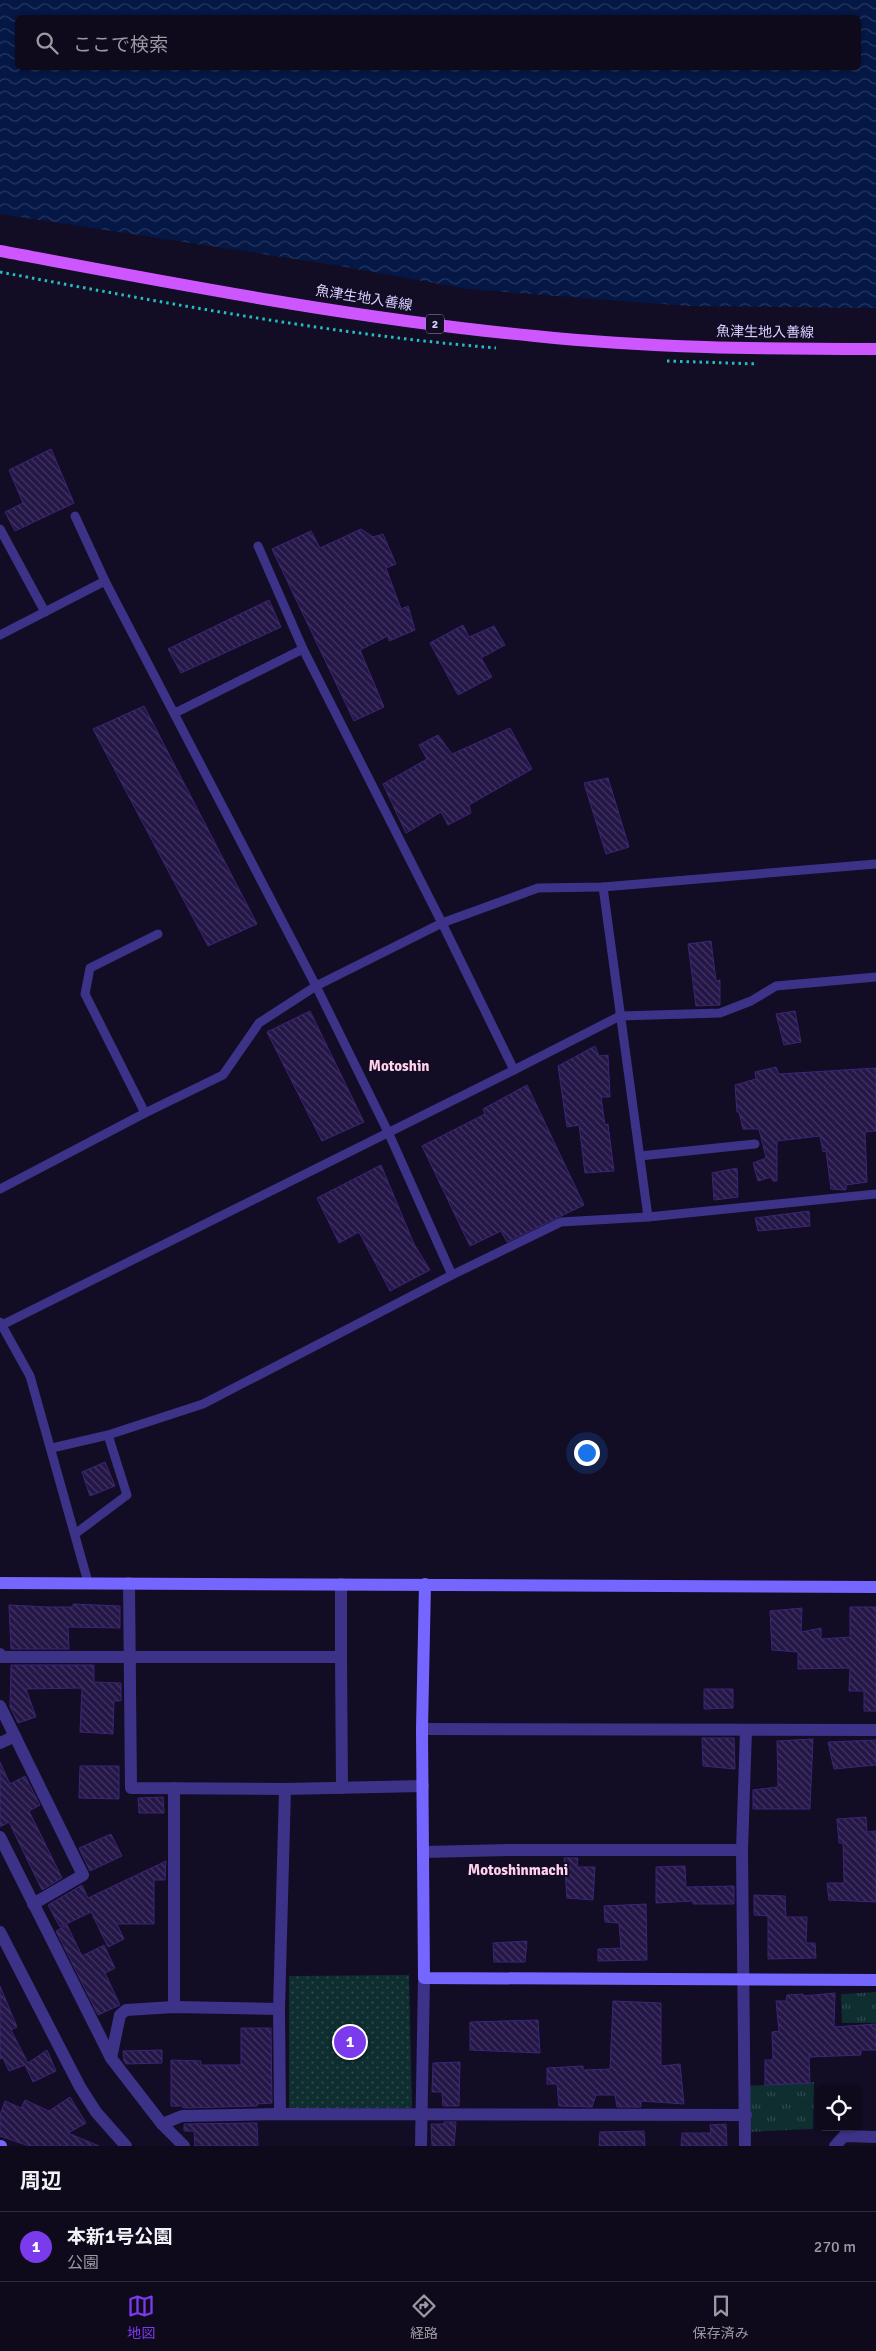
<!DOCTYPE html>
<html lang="ja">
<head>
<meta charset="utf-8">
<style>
	:root { --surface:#0e091b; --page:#171224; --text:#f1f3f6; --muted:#9b9aa3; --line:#2e2a3a; --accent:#7c3aed }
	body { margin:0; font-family:Signika,"Noto Sans JP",sans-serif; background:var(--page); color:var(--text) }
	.controls { position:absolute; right:15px; bottom:15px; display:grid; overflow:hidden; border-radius:8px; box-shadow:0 1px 4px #0004 }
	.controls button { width:45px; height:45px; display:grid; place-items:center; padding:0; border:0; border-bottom:1px solid var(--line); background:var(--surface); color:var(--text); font:25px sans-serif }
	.you { position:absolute; left:586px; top:1452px; width:18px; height:18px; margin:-12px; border:4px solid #fff; border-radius:50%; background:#1a73e8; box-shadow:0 0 0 8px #1a73e833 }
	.badge { display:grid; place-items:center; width:32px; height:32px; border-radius:50%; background:var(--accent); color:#fff; font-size:16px; font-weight:700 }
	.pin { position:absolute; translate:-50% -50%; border:2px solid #fff; box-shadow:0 1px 5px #0006 }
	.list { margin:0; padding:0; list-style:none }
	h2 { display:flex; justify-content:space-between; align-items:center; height:65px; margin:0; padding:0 20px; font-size:21px }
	h2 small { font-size:16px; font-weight:400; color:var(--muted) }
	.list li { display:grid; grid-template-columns:32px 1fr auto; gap:15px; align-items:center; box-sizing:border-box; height:70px; padding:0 20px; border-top:1px solid var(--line) }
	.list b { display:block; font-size:19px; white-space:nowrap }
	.list p { margin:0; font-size:16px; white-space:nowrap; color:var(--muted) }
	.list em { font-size:16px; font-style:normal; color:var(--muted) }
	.icon { flex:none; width:28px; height:28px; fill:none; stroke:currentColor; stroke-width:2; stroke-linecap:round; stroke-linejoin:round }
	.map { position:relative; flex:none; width:876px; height:2146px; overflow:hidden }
	.search { position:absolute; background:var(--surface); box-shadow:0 1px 4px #0004; left:15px; right:15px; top:15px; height:55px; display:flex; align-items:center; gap:12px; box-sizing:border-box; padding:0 18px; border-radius:8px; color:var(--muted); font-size:19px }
	.sheet { height:135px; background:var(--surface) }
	nav { display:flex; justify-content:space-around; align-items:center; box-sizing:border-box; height:70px; border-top:1px solid var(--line); background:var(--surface); font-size:14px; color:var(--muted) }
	nav a { display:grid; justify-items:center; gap:2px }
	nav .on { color:var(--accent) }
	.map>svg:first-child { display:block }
	.grass { fill:url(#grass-tufts) }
	.park { fill:url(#park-dots) }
	.water { fill:url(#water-waves); fill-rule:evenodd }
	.building { fill:url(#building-back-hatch); stroke:#3b2576 }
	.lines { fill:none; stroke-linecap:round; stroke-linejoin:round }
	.path { stroke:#22bec0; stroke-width:3; stroke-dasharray:2.5 4; stroke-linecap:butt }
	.lane { stroke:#3c3288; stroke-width:9 }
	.street { stroke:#3c3288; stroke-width:12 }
	.secondary { stroke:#7566ff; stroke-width:12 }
	.primary { stroke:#cd56ff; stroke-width:12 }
	.labels { text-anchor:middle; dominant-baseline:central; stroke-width:4; stroke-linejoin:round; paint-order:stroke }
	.shield { fill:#120c24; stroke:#9d94bd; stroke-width:1 }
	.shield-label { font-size:12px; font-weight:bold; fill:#d8cfff }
	.street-label { font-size:14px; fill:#d8cfff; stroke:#120c24 }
	.neighbourhood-label { font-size:15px; font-weight:bold; fill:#ffd1eb; stroke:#120c24 }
</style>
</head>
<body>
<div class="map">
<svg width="876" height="2146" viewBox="0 0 876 2146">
	<defs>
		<pattern id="grass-tufts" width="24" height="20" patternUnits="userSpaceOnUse" patternTransform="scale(1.25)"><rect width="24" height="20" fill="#0e2e2f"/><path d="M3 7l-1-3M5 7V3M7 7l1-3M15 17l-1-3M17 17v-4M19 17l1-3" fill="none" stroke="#304b4e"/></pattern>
		<pattern id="park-dots" width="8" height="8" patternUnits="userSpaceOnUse" patternTransform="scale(1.25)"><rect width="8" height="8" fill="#0e2e2f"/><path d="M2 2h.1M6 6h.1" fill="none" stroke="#304b4e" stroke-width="1.8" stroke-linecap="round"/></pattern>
		<pattern id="water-waves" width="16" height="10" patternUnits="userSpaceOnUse" patternTransform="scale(1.25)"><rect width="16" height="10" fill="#041745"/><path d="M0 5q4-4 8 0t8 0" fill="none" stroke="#283861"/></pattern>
		<pattern id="building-back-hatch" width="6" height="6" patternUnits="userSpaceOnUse" patternTransform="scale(1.25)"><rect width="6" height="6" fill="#241647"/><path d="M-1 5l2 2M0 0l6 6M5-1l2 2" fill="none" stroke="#433763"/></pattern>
	</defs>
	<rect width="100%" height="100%" fill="#120c24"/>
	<g class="grass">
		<polygon points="876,1992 876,2023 842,2023 841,1994"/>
		<polygon points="814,2082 813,2129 745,2132 745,2086"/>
	</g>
	<polygon class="park" points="409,1975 412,2108 289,2108 289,1976"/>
	<path class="water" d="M 0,0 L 876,0 L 876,308 L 688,306 L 467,289 L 334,265 L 0,214 ZM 18,18 L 858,18 L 858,68 L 18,68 Z"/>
	<g class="building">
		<polygon points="51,449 74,503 15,531 5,512 23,503 9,470"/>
		<polygon points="361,529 373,537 383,534 396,564 386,568 401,609 408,606 415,630 389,641 388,636 360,650 384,707 354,721 272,549 311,531 320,548"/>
		<polygon points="269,600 281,627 181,673 168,649"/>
		<polygon points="463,625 469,637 494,626 505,645 481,658 492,677 458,695 430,643"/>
		<polygon points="144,706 257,924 208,946 93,729"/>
		<polygon points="510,728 532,769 469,805 471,813 448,825 441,812 406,833 383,784 427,759 419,745 438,735 452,754"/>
		<polygon points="608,778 629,847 606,854 584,783"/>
		<polygon points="711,941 716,981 720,980 720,1005 696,1006 688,944"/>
		<polygon points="310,1011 364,1122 322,1141 267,1032"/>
		<polygon points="795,1011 801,1042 784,1045 776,1014"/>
		<polygon points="595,1046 599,1056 608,1055 610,1097 601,1097 605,1125 608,1124 614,1171 585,1173 579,1125 567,1127 558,1066"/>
		<polygon points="776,1067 779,1074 876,1068 876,1131 865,1132 867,1182 846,1185 846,1190 831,1189 826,1151 823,1152 820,1136 777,1141 777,1181 773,1181 771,1177 758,1181 753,1163 766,1158 759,1129 743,1129 739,1112 737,1112 735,1085 756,1079 755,1072"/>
		<polygon points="527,1085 584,1205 507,1242 501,1231 470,1246 422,1146 485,1114 483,1109"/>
		<polygon points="381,1165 414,1244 430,1270 390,1291 359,1232 339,1243 317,1198"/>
		<polygon points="737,1168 738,1197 714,1200 712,1173"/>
		<polygon points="809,1211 810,1226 758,1231 755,1218"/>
		<polygon points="105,1462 115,1486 90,1496 82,1472"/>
		<polygon points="73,1604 120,1606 120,1628 68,1627 69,1649 11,1649 9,1605 47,1607 73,1607"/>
		<polygon points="850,1607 876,1607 876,1711 864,1711 864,1691 849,1691 850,1668 798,1669 798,1652 772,1650 770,1611 802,1608 801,1632 821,1628 821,1639 850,1637"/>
		<polygon points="11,1665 94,1665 94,1682 121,1683 121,1701 114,1701 113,1734 80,1732 82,1688 26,1689 36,1717 18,1723 10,1707"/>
		<polygon points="704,1689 733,1689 733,1708 704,1709"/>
		<polygon points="702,1738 734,1738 735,1769 703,1766"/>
		<polygon points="813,1739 810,1809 753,1809 753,1790 778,1787 777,1741"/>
		<polygon points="876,1740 876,1765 834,1769 828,1742"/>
		<polygon points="0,1762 10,1784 25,1776 40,1805 29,1811 62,1878 42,1890 9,1822 0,1827"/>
		<polygon points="80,1766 119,1766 119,1799 79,1798"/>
		<polygon points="163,1797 164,1813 139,1813 138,1798"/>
		<polygon points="866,1817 867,1832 876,1831 876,1902 829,1900 827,1883 844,1883 843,1843 839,1843 837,1819"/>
		<polygon points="111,1834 122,1856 90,1871 79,1848"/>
		<polygon points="564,1858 578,1858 577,1867 595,1867 593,1900 567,1898"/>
		<polygon points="166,1861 165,1880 154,1880 154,1924 117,1924 124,1939 108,1947 91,1912 60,1927 48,1905 82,1885 88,1898"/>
		<polygon points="685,1866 686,1887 734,1886 734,1904 693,1904 693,1901 656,1903 656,1867"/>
		<polygon points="754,1895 785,1896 786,1917 807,1917 806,1943 815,1943 816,1958 768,1959 768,1916 754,1915"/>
		<polygon points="646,1904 647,1960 598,1961 598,1949 621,1948 619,1923 605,1922 604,1906"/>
		<polygon points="67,1925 82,1956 104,1945 115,1968 105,1973 120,2005 98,2015 56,1931"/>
		<polygon points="527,1941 525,1962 494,1962 493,1943"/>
		<polygon points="0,1986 17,2027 11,2030 28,2063 47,2050 56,2071 33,2082 25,2065 9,2071 3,2058 0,2059"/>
		<polygon points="835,1993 834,2027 876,2024 876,2050 861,2050 861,2055 809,2057 810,2083 765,2085 765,2060 773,2060 772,2032 779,2031 776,2001 786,2001 787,1995 803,1994 803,1996"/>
		<polygon points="613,2001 661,2003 661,2066 680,2064 684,2104 641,2101 641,2107 617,2107 615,2095 596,2095 592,2107 559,2106 557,2084 547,2084 547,2068 583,2066 583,2070 610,2069"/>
		<polygon points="538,2020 540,2053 470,2050 470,2022"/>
		<polygon points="241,2028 271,2028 272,2103 257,2104 257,2106 183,2108 183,2106 171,2106 171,2060 201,2061 201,2065 241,2065"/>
		<polygon points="162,2050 162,2063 126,2064 124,2061 123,2051"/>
		<polygon points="460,2062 459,2106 443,2106 442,2092 432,2092 433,2063"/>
		<polygon points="70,2097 86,2123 68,2133 99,2146 29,2146 0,2136 0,2115 5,2101 21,2108 25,2100 49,2111"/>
		<polygon points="444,2122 456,2122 454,2146 432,2146 431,2124 444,2124"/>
		<polygon points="257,2123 258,2146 195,2146 194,2131 184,2131 184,2124"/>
		<polygon points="726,2124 727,2146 681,2146 682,2133 711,2133 710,2125"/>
		<polygon points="644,2131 645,2146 599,2146 600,2132"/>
	</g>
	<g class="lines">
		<g class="path">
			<path d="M 0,272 C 164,303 329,334 496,348"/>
			<polyline points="667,361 758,364"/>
		</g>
		<g class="lane">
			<polyline points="75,516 105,581"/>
			<polyline points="0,529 45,612"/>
			<polyline points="258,546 303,649"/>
			<polyline points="0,635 105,581 316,986 389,1134 452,1275"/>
			<polyline points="603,887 648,1217"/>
			<polyline points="514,1070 620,1016 720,1013 751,1001 776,986 876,977"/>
			<polyline points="145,1113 223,1075 259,1023 316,986 442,923 538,888 603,887 876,864"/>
			<polyline points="640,1156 755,1144"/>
			<polyline points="0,1189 145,1113 85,994 90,968 158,934"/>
			<polyline points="0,1322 30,1376 88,1582"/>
			<polyline points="2,1325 514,1070 442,923 303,649 175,713"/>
			<polyline points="52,1448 108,1435 203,1404 452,1275 561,1222 648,1217 876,1194"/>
			<polyline points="75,1534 127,1495 108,1435"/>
		</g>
		<g class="street">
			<polyline points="129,1583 131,1788 285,1789 423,1786"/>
			<polyline points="0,1654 0,1657 341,1657 342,1788"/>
			<polyline points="341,1657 341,1584"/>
			<polyline points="0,1706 83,1875 33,1904"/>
			<polyline points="422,1729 876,1730"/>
			<polyline points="0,1743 15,1736"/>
			<polyline points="0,1837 111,2058 162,2124 184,2146"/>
			<polyline points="423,1852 509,1850 742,1850"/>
			<polyline points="0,1932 80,2087 96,2112 126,2146"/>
			<polyline points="174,2007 174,1788"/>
			<polyline points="111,2058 120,2015 126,2010 174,2007 279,2009"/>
			<polyline points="280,2114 279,2009 285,1789"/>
			<polyline points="162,2124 182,2116 280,2114 746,2115"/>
			<polyline points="421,2146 424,1978"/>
			<polyline points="745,2146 742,1850 746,1730"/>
			<polyline points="835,2146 844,2136 876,2137"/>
		</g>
		<g class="secondary">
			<polyline points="0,1583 876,1587"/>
			<polyline points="425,1584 422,1729 424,1978 876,1980"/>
			<polyline points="0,2146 1,2146"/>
		</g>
		<path class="primary" d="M 0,251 C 177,284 355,319 535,336 C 648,348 762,349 876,349"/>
	</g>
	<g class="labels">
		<rect class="shield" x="426" y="314.5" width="18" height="19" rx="4"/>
		<g class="shield-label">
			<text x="435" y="324">2</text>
		</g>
		<g class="street-label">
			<text transform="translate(364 298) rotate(9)">魚津生地入善線</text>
			<text transform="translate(765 332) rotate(1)">魚津生地入善線</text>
		</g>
		<g class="neighbourhood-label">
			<text x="399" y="1066">Motoshin</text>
			<text x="518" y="1870">Motoshinmachi</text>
		</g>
	</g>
</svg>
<div class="controls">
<button><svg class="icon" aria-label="locate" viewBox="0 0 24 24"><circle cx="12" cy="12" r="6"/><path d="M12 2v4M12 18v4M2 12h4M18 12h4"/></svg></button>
</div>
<div class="you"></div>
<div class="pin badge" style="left:350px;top:2042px">1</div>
<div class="search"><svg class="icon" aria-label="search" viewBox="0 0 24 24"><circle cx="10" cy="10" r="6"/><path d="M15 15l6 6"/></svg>ここで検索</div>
</div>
<section class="sheet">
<h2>周辺<small></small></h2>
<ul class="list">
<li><span class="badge">1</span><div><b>本新1号公園</b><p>公園</p></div><em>270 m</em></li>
</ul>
</section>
<nav>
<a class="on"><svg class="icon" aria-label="map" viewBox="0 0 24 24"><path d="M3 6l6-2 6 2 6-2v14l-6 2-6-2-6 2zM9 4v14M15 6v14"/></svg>地図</a>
<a><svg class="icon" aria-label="directions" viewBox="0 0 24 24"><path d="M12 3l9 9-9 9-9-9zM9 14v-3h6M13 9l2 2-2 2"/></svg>経路</a>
<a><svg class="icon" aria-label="saved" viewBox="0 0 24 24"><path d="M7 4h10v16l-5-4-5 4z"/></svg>保存済み</a>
</nav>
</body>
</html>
